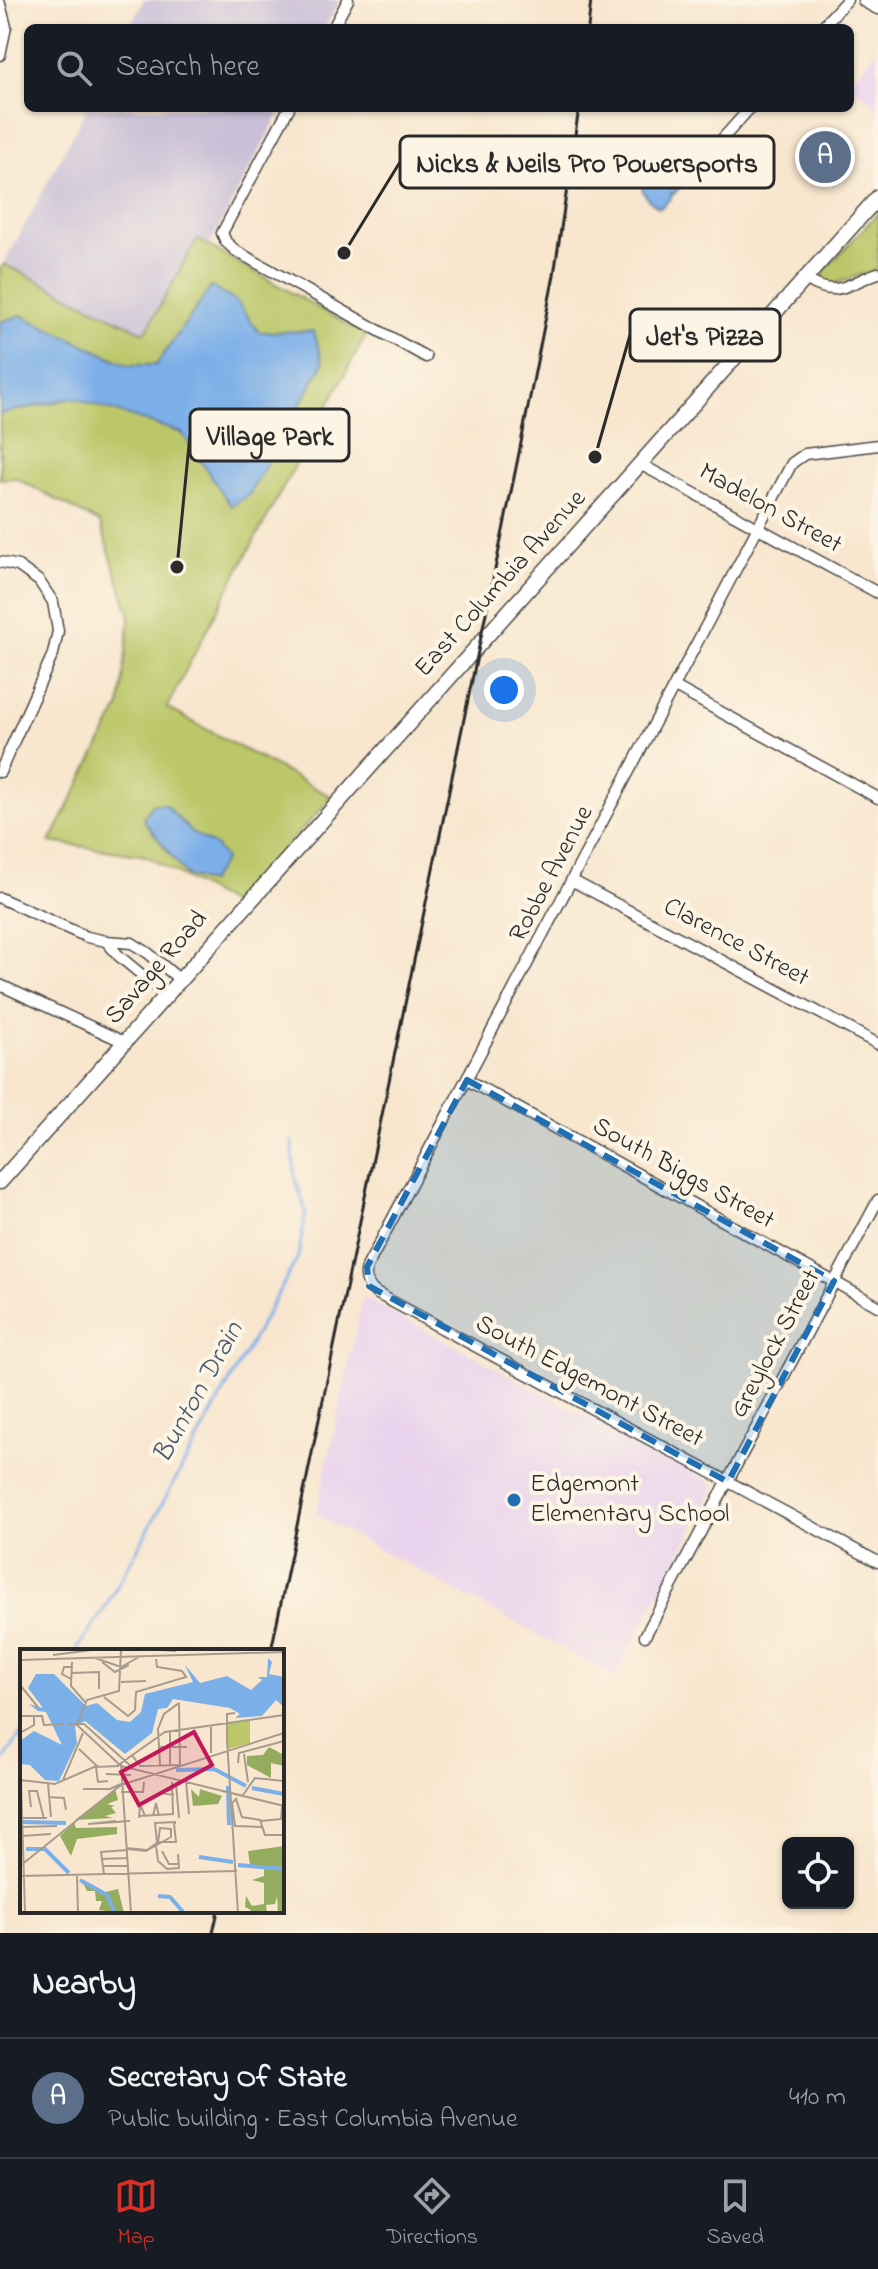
<!DOCTYPE html>
<html lang="en">
<head>
<meta charset="utf-8">
<style>
	:root { --surface:#171b24; --page:#242831; --text:#f1f3f6; --muted:#9ea1a6; --line:#363941; --accent:#d93025 }
	body { margin:0; font-family:"Indie Flower",sans-serif; background:var(--page); color:var(--text) }
	.controls { position:absolute; right:24px; bottom:24px; display:grid; overflow:hidden; border-radius:12px; box-shadow:0 2px 6px #0004 }
	.controls button { width:72px; height:72px; display:grid; place-items:center; padding:0; border:0; border-bottom:2px solid var(--line); background:var(--surface); color:var(--text); font:40px sans-serif }
	.you { position:absolute; left:504px; top:690px; width:28px; height:28px; margin:-20px; border:6px solid #fff; border-radius:50%; background:#1a73e8; box-shadow:0 0 0 12px #1a73e833 }
	.badge { display:grid; place-items:center; width:52px; height:52px; border-radius:50%; background:var(--accent); color:#fff; font-size:26px; font-weight:700 }
	.pin { position:absolute; translate:-50% -50%; border:4px solid #fff; box-shadow:0 2px 8px #0006 }
	.list { margin:0; padding:0; list-style:none }
	h2 { display:flex; justify-content:space-between; align-items:center; height:104px; margin:0; padding:0 32px; font-size:34px }
	h2 small { font-size:26px; font-weight:400; color:var(--muted) }
	.list li { display:grid; grid-template-columns:52px 1fr auto; gap:24px; align-items:center; box-sizing:border-box; height:120px; padding:0 32px; border-top:2px solid var(--line) }
	.list b { display:block; font-size:30px; white-space:nowrap }
	.list p { margin:0; font-size:26px; white-space:nowrap; color:var(--muted) }
	.list em { font-size:26px; font-style:normal; color:var(--muted) }
	.icon { flex:none; width:44px; height:44px; fill:none; stroke:currentColor; stroke-width:2; stroke-linecap:round; stroke-linejoin:round }
	.map { position:relative; flex:none; width:878px; height:1933px; overflow:hidden }
	.search { position:absolute; background:var(--surface); box-shadow:0 2px 6px #0004; left:24px; right:24px; top:24px; height:88px; display:flex; align-items:center; gap:20px; box-sizing:border-box; padding:0 28px; border-radius:12px; color:var(--muted); font-size:30px }
	.sheet { height:224px; background:var(--surface) }
	nav { display:flex; justify-content:space-around; align-items:center; box-sizing:border-box; height:112px; border-top:2px solid var(--line); background:var(--surface); font-size:22px; color:var(--muted) }
	nav a { display:grid; justify-items:center; gap:4px }
	nav .on { color:var(--accent) }
	.map>svg:first-child { display:block }
	.built { fill:#e9d2ed }
	.industrial { fill:#c9bfd7 }
	.green { fill:#bbc769; stroke:#73794a; stroke-width:2 }
	.water { fill:#7bafe8; stroke:#536d8a; stroke-width:2 }
	.lines { fill:none; stroke-linecap:round; stroke-linejoin:round }
	.stream { stroke:#7bafe8; stroke-width:3 }
	.street-casing { stroke:#4a4743; stroke-width:13 }
	.secondary-casing { stroke:#4a4743; stroke-width:17 }
	.street { stroke:#fff; stroke-width:10 }
	.secondary { stroke:#fff; stroke-width:14 }
	.rail { stroke:#2b2b2b; stroke-width:3 }
	.marked { fill:#1f6fb2; fill-opacity:0.2; stroke:#1f6fb2; stroke-width:6; stroke-dasharray:16 10; stroke-linejoin:round }
	.poi-dot { fill:#1f6fb2; stroke:#fcf5e5; stroke-width:3 }
	.labels { text-anchor:middle; dominant-baseline:central; stroke-width:8; stroke-linejoin:round; paint-order:stroke }
	.street-label { font-size:26px; fill:#2b2b2b; stroke:#fcf5e5 }
	.poi-label { font-size:26px; fill:#2b2b2b; stroke:#fcf5e5; text-anchor:start }
	.water-label { font-size:28px; font-style:italic; fill:#47596d; stroke:#fcf5e5 }
	.inset-river { fill:none; stroke:#7bafe8; stroke-width:4 }
	.inset-road { fill:none; stroke:#a69b8d; stroke-width:2 }
	.view { fill:#c2185b; fill-opacity:0.15; stroke:#c2185b; stroke-width:4 }
	.inset-edge { fill:none; stroke:#2b2b2b; stroke-width:4 }
	.leader { fill:none; stroke:#2b2b2b; stroke-width:3 }
	.callout-dot { fill:#2b2b2b; stroke:#fcf5e5; stroke-width:3 }
	.callout { fill:#fcf5e5; stroke:#2b2b2b; stroke-width:3 }
	.callout-label { font-size:28px; text-anchor:middle; font-weight:bold; fill:#2b2b2b }
</style>
</head>
<body>
<div class="map">
<svg width="878" height="1933" viewBox="0 0 878 1933">
	<rect width="100%" height="100%" fill="#fcf5e5"/>
	<filter id="ink" filterUnits="userSpaceOnUse"><feTurbulence type="fractalNoise" baseFrequency=".0125" numOctaves="2"/><feDisplacementMap in="SourceGraphic" scale="16" xChannelSelector="R" yChannelSelector="G"/><feConvolveMatrix kernelMatrix="1 2 1 2 8 2 1 2 1" color-interpolation-filters="sRGB"/></filter>
	<filter id="wash" filterUnits="userSpaceOnUse"><feTurbulence type="fractalNoise" baseFrequency=".006" numOctaves="4" result="noise"/><feDisplacementMap in="SourceGraphic" scale="32" xChannelSelector="R" yChannelSelector="G"/><feGaussianBlur stdDeviation="1.8" result="paint"/><feColorMatrix in="noise" values="0 0 0 0 0 0 0 0 0 0 0 0 0 0 0 0 0 1.4 0 .05"/><feComposite in="paint" operator="in"/></filter>
	<g filter="url(#wash)">
		<rect width="100%" height="100%" fill="#f8e6ce"/>
		<g class="built">
			<polygon points="878,49 878,108 850,83"/>
			<polygon points="363,1297 716,1485 615,1677 316,1515"/>
		</g>
		<g class="industrial">
			<polygon points="144,0 340,0 325,28 129,28"/>
			<polygon points="87,108 282,108 159,340 4,264"/>
		</g>
		<g class="green">
			<polygon points="878,213 878,269 832,285 824,282 823,272"/>
			<path d="M 197,239 L 366,335 C 300,459 229,582 167,708 L 332,797 L 233,905 L 146,856 L 50,842 L 120,706 L 130,616 L 100,523 L 16,478 L 0,479 L 0,269 L 4,264 L 145,333 Z"/>
		</g>
		<g class="water">
			<path d="M 657,159 L 676,167 L 681,176 L 674,185 L 678,186 L 681,183 L 682,185 L 674,194 L 671,193 L 671,198 L 660,208 C 642,199 637,184 646,166 Z"/>
			<polygon points="211,287 236,301 259,332 314,331 323,364 249,495 231,506 182,433 73,398 0,414 0,322 21,315 128,365 156,365"/>
			<polygon points="152,804 165,804 190,831 215,846 225,859 209,882 187,876 143,819"/>
		</g>
		<g class="lines">
			<g class="stream">
				<polyline points="76,1651 105,1608 298,1257 306,1212 295,1177 292,1141"/>
				<polyline points="0,1766 22,1733"/>
			</g>
		</g>
	</g>
	<g filter="url(#ink)">
		<g class="lines">
			<defs>
				<g id="street">
					<polyline points="0,4 6,27 0,55"/>
					<polyline points="333,28 348,0"/>
					<polyline points="821,28 847,0"/>
					<polyline points="289,108 222,233 226,242 236,251 426,357"/>
					<polyline points="699,165 750,108"/>
					<path d="M 807,280 C 838,299 846,284 878,273"/>
					<path d="M 878,445 L 805,454 L 792,463 L 367,1267 C 364,1278 367,1286 376,1293 L 878,1562"/>
					<polyline points="640,464 878,593"/>
					<polyline points="0,562 18,566 39,581 53,602 58,631 53,654 0,772"/>
					<polyline points="675,687 878,798"/>
					<polyline points="573,881 878,1044"/>
					<polyline points="0,898 87,937 106,941"/>
					<polyline points="0,985 124,1042"/>
					<polyline points="166,995 119,956 106,941 132,943 148,953 179,979"/>
					<polyline points="467,1080 878,1306"/>
					<polyline points="645,1636 878,1200"/>
				</g>
				<g id="secondary">
					<polyline points="865,0 878,7"/>
					<polyline points="0,1182 878,197"/>
				</g>
			</defs>
			<use href="#street" class="street-casing"/>
			<use href="#secondary" class="secondary-casing"/>
			<use href="#street" class="street"/>
			<use href="#secondary" class="secondary"/>
			<g class="rail">
				<polyline points="588,28 591,0"/>
				<polyline points="271,1651 517,463 554,275 579,108"/>
				<polyline points="213,1933 218,1911"/>
			</g>
		</g>
	</g>
	<path class="marked" d="M 467,1080 L 834,1281 L 728,1482 L 369,1286 L 367,1267 Z"/>
	<circle class="poi-dot" cx="514" cy="1500" r="8"/>
	<g class="labels">
		<g class="street-label">
			<text transform="translate(770 509) rotate(29)">Madelon Street</text>
			<text transform="translate(501 584) rotate(-48)">East Columbia Avenue</text>
			<text transform="translate(552 874) rotate(-62)">Robbe Avenue</text>
			<text transform="translate(736 943) rotate(28)">Clarence Street</text>
			<text transform="translate(157 968) rotate(-49)">Savage Road</text>
			<text transform="translate(683 1174) rotate(29)">South Biggs Street</text>
			<text transform="translate(776 1344) rotate(-62)">Greylock Street</text>
			<text transform="translate(589 1382) rotate(28)">South Edgemont Street</text>
		</g>
		<g class="poi-label">
			<text x="530" y="1485">Edgemont<tspan x="530" dy="30">Elementary School</tspan></text>
		</g>
		<g class="water-label">
			<text transform="translate(199 1393) rotate(-61)">Bunton Drain</text>
		</g>
	</g>
	<g transform="translate(20 1649)">
		<rect width="264" height="264" fill="#f8e6ce"/>
		<path d="M 230,71 L 230,94 L 208,100 L 208,74 Z" fill="#bbc769"/>
		<path d="M 249,98 L 264,106 L 264,117 L 251,114 L 251,129 L 227,116 L 227,107 L 243,106 ZM 95,140 L 98,151 L 87,155 L 95,157 L 91,158 L 96,164 L 85,167 L 93,169 L 55,171 ZM 171,140 L 179,148 L 180,140 L 202,147 L 198,155 L 173,157 ZM 54,174 L 56,179 L 97,178 L 97,185 L 57,190 L 51,207 L 40,187 ZM 264,197 L 264,264 L 258,264 L 257,247 L 255,255 L 246,256 L 247,264 L 227,264 L 231,261 L 225,258 L 226,247 L 232,257 L 244,255 L 244,234 L 232,231 L 244,227 L 244,218 L 230,216 L 228,202 ZM 63,234 L 82,244 L 98,240 L 104,264 L 79,261 L 82,252 L 76,252 L 75,242 L 67,242 Z" fill="#94ac5d"/>
		<path d="M 248,9 L 252,13 L 249,25 L 264,28 L 264,58 L 256,51 L 242,67 L 215,69 L 220,65 L 210,59 L 153,50 L 147,59 L 138,60 L 132,84 L 105,105 L 65,72 L 55,77 L 57,94 L 39,132 L 25,131 L 10,116 L 0,115 L 0,92 L 14,82 L 42,96 L 26,63 L 18,62 L 9,55 L 23,59 L 8,39 L 16,25 L 34,25 L 66,57 L 77,54 L 97,71 L 110,73 L 121,63 L 125,45 L 173,33 L 165,16 L 180,34 L 207,27 L 231,41 L 242,31 L 238,28 L 247,28 Z" fill="#7bafe8"/>
		<path class="inset-river" d="M 156,121 L 194,120 L 226,137M 208,137 L 209,176M 232,139 L 264,145M 3,173 L 46,174M 6,200 L 25,200 L 49,224M 179,208 L 213,213M 218,216 L 264,220M 60,231 L 87,246 L 95,264M 138,247 L 150,248 L 164,264"/>
		<path class="inset-road" d="M 101,0 L 99,42 L 67,51 L 57,76 L 101,117M 125,0 L 156,2M 33,6 L 80,0M 75,9 L 101,18 L 119,8M 0,11 L 264,3M 52,13 L 51,37 L 65,53M 82,13 L 95,23 L 109,16M 52,24 L 79,23 L 79,40M 51,30 L 42,25 L 44,18 L 52,18M 101,33 L 126,32M 0,36 L 18,58M 84,48 L 108,67 L 115,61 L 116,43 L 166,28 L 162,22 L 137,18 L 136,10M 215,64 L 207,65 L 207,91 L 218,264M 0,67 L 22,67 L 24,76 L 44,75M 48,75 L 64,75 L 113,119M 191,76 L 191,104M 150,83 L 150,116M 0,84 L 14,76 L 14,67M 140,98 L 167,98M 59,100 L 78,118M 224,105 L 228,133M 112,106 L 120,117 L 160,116 L 159,54M 218,114 L 219,104 L 264,92M 101,115 L 111,264M 140,116 L 138,80 L 144,65 L 159,54M 97,117 L 145,83 L 264,66M 101,117 L 264,157M 76,118 L 78,133 L 88,132M 86,125 L 111,126M 0,131 L 35,135 L 74,118 L 99,117M 43,131 L 63,84M 1,132 L 5,264M 166,132 L 169,165M 28,135 L 31,168M 156,135 L 159,169M 63,140 L 90,140 L 101,135M 153,140 L 140,144 L 154,146M 101,143 L 123,143 L 124,133M 223,146 L 235,129 L 264,132M 29,148 L 44,149 L 46,161M 217,149 L 212,154 L 215,177 L 242,178M 216,150 L 222,168 L 240,171 L 245,186 L 264,186M 11,158 L 9,142 L 17,142 L 24,170M 119,167 L 153,165 L 152,133M 133,167 L 136,154 L 139,167M 1,169 L 27,169M 119,169 L 120,155 L 125,167M 96,172 L 68,175 L 110,172M 241,172 L 261,170 L 262,157M 154,174 L 156,193 L 137,193 L 135,174 L 155,173 L 155,175M 2,178 L 37,177M 2,187 L 31,185M 136,197 L 138,212 L 147,220 L 159,219 L 158,205M 106,199 L 127,201 L 138,193 L 140,179 L 151,180 L 151,188 L 126,202 L 107,200M 142,202 L 149,215 L 159,215M 82,210 L 108,209M 0,217 L 101,136 L 264,84M 83,217 L 109,217M 84,225 L 81,203 L 107,201M 57,226 L 58,264M 0,227 L 217,222"/>
		<path class="view" d="M 174,83 L 192,116 L 119,156 L 101,123 Z"/>
		<rect width="264" height="264" class="inset-edge"/>
	</g>
	<path class="leader" d="M344 253L400 162M595 457L630 335M177 567L190 435"/>
	<g class="callout-dot">
		<circle cx="344" cy="253" r="8"/>
		<circle cx="595" cy="457" r="8"/>
		<circle cx="177" cy="567" r="8"/>
	</g>
	<g class="callout">
		<rect x="400" y="136" width="374" height="52" rx="8"/>
		<rect x="630" y="309" width="150" height="52" rx="8"/>
		<rect x="190" y="409" width="159" height="52" rx="8"/>
	</g>
	<g class="callout-label">
		<text x="587" y="172">Nicks &amp; Neils Pro Powersports</text>
		<text x="705" y="345">Jet's Pizza</text>
		<text x="270" y="445">Village Park</text>
	</g>
</svg>
<div class="controls">
<button><svg class="icon" aria-label="locate" viewBox="0 0 24 24"><circle cx="12" cy="12" r="6"/><path d="M12 2v4M12 18v4M2 12h4M18 12h4"/></svg></button>
</div>
<div class="you"></div>
<div class="pin badge" style="left:825px;top:157px;background:#5c6f8a">A</div>
<div class="search"><svg class="icon" aria-label="search" viewBox="0 0 24 24"><circle cx="10" cy="10" r="6"/><path d="M15 15l6 6"/></svg>Search here</div>
</div>
<section class="sheet">
<h2>Nearby<small></small></h2>
<ul class="list">
<li><span class="badge" style="background:#5c6f8a">A</span><div><b>Secretary Of State</b><p>Public building · East Columbia Avenue</p></div><em>410 m</em></li>
</ul>
</section>
<nav>
<a class="on"><svg class="icon" aria-label="map" viewBox="0 0 24 24"><path d="M3 6l6-2 6 2 6-2v14l-6 2-6-2-6 2zM9 4v14M15 6v14"/></svg>Map</a>
<a><svg class="icon" aria-label="directions" viewBox="0 0 24 24"><path d="M12 3l9 9-9 9-9-9zM9 14v-3h6M13 9l2 2-2 2"/></svg>Directions</a>
<a><svg class="icon" aria-label="saved" viewBox="0 0 24 24"><path d="M7 4h10v16l-5-4-5 4z"/></svg>Saved</a>
</nav>
</body>
</html>
